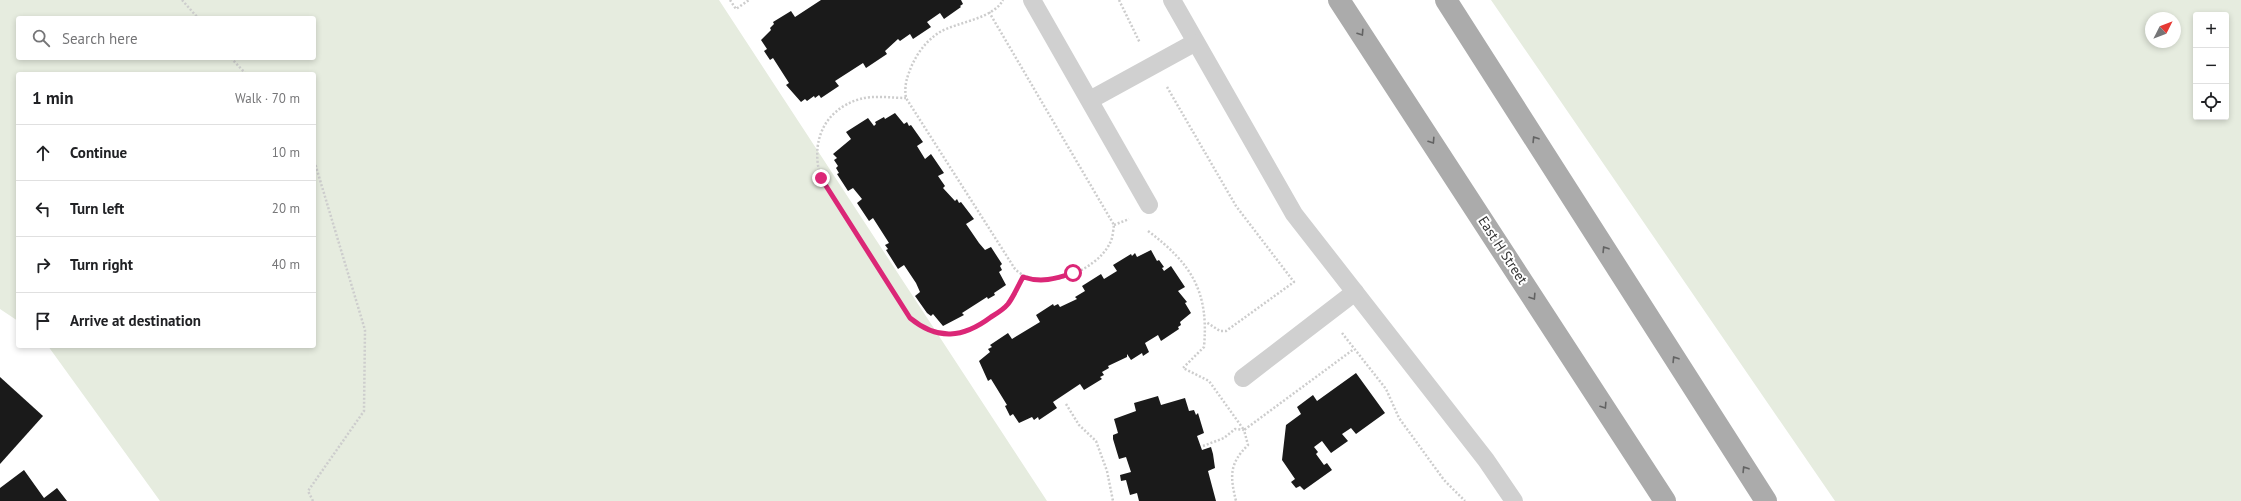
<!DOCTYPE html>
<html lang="en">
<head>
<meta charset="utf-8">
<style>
	:root { --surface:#fff; --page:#f2f2f2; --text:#202124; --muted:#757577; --line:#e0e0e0 }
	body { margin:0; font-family:"PT Sans",sans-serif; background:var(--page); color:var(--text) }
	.controls { position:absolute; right:12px; top:12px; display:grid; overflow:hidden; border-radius:4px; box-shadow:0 2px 6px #0003 }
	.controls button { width:36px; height:36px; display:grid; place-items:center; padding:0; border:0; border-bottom:1px solid var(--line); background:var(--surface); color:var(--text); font:20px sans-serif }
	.compass { position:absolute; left:2145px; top:12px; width:36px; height:36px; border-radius:50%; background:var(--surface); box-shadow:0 2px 6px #0003; rotate:48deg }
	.stop { position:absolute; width:12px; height:12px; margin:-9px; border:3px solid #db2777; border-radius:50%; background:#fff }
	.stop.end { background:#db2777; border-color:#fff; box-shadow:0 1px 4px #0008 }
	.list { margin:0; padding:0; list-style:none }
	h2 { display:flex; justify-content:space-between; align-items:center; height:52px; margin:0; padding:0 16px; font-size:17px }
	h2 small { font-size:13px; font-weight:400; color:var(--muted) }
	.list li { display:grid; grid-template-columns:26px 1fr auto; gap:12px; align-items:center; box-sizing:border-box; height:56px; padding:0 16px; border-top:1px solid var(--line) }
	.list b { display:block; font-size:15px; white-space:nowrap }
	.list em { font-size:13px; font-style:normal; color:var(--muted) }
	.icon { flex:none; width:22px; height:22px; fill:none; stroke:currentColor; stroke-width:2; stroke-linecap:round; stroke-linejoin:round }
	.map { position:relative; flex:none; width:2241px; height:501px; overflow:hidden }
	.search { position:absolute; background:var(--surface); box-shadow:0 2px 6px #0003; left:16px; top:16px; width:300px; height:44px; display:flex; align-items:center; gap:10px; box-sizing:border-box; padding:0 14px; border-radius:4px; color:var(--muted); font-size:15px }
	.panel { position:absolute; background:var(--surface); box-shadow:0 2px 6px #0003; left:16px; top:72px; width:300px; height:276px; border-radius:4px }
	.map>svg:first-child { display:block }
	.green { fill:#e6ecdf; fill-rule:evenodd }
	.building { fill:#1a1a1a }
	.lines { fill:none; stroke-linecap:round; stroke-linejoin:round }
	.path { stroke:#cdcdcd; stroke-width:2.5; stroke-dasharray:2 2; stroke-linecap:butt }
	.lane { stroke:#d0d0d0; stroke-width:18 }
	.primary { stroke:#ababab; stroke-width:22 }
	.oneway { stroke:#636363 }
	.route { stroke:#db2777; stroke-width:5 }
	.labels { text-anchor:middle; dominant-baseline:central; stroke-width:4; stroke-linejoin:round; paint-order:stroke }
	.street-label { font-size:14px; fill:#333; stroke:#fff }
</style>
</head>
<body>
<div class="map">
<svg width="2241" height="501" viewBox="0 0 2241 501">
	<rect width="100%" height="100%" fill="#fff"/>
	<g class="green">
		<path d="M 0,0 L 719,0 L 1047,501 L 160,501 L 48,346 L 314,346 L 314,74 L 18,74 L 18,321 L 0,309 ZM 18,18 L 314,18 L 314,58 L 18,58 Z"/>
		<path d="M 1491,0 L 2241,0 L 2241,501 L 1835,501 ZM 2196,15 L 2226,15 L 2226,117 L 2196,117 ZM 2151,18 L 2175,18 L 2175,42 L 2151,42 Z"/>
	</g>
	<g class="building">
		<polygon points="821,0 961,0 963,4 960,6 961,7 944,19 940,13 927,22 931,27 913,39 910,34 900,41 898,39 885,51 887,54 866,68 863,63 835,81 839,86 821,98 819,95 815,98 814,96 807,101 805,99 801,102 786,85 789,83 773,58 770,60 764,51 767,49 761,40 771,30 770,28 774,24 773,22 791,11 795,17"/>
		<polygon points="895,113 904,124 907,122 909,126 911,125 923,142 917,146 925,159 931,154 944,173 938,176 945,186 943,188 955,201 957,199 959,203 961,202 974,219 966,224 979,243 985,250 991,247 1002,264 1000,266 1002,270 999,272 1006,285 994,293 995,295 988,299 987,297 962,313 964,315 943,326 933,314 931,316 927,313 915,296 920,292 916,283 904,265 898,269 886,250 888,249 885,245 889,243 873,218 869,221 857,203 862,199 853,188 848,191 837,174 839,173 836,168 838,166 834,160 837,158 833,154 851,139 846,132 868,118 874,126 876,124 875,122 884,117 885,119"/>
		<polygon points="1151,250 1157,261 1159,260 1164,267 1162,268 1164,271 1171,266 1185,287 1178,291 1187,302 1185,303 1191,313 1180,322 1181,325 1178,327 1179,329 1161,341 1158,335 1145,343 1149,352 1143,356 1142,353 1131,360 1127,354 1127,357 1108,366 1109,368 1102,372 1104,375 1100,377 1102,379 1084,390 1080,384 1053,402 1057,408 1039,420 1038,417 1034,420 1032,417 1019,423 1013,414 1010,416 1005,406 1007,405 991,379 988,381 979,361 990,352 988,349 992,347 990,345 1008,333 1012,339 1040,322 1036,315 1053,304 1054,306 1058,304 1060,307 1077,299 1075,297 1085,291 1082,286 1101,274 1104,279 1117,271 1113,265 1131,254 1132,256 1135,253 1137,257"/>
		<polygon points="1356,373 1385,413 1356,434 1351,428 1342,434 1348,441 1331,453 1322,441 1314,447 1318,452 1316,454 1324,465 1327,463 1332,470 1304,490 1300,486 1296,488 1291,482 1295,479 1282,460 1286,425 1301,414 1297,407 1313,395 1317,401"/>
		<polygon points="0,377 43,416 0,464"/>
		<polygon points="1158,396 1161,405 1185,398 1189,411 1194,410 1196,415 1198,413 1204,433 1197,436 1202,450 1211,447 1213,454 1215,468 1208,471 1216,501 1139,501 1137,493 1130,495 1126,480 1121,481 1120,475 1131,472 1126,457 1119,459 1113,439 1113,435 1118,433 1114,419 1136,411 1134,403"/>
		<polygon points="24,470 44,498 57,488 67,501 0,501 0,488"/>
	</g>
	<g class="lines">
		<g class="path">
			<polyline points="182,0 198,18"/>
			<polyline points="730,0 736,9 749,0"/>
			<polyline points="1119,0 1140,43"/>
			<path d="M 989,12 L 1114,225 C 1113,230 1113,238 1110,243 C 1096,272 1040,294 1015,269 L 906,98 C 904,85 907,77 912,65 C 918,52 927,40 940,32 C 957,22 993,19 1003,0"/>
			<polyline points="231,58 246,74"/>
			<polyline points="1167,87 1236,206 1294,282 1226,331 1220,331 1206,322"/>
			<path d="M 906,98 C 893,98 873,95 860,99 C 823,110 810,143 821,178 L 910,318 C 938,341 963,338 991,317 C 996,314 1004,309 1008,304 C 1014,296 1018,286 1023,277"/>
			<polyline points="1114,225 1129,219"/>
			<path d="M 1148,231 C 1192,264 1209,292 1204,347 L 1183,368 L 1209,381 L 1244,430 L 1354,349"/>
			<polyline points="1342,333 1386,389 1399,418 1444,480 1465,501"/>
			<polyline points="1066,404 1079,425 1096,441 1107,471 1113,501"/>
			<path d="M 1203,446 L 1224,438 L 1235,429 L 1244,430 L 1248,445 C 1229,464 1230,476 1236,501"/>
			<polyline points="313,501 308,491 364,411 365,330 314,160"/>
		</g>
		<g class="lane">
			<polyline points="1032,0 1149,205"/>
			<polyline points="1172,0 1294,214 1486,460 1514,501"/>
			<polyline points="1090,100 1194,43"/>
			<polyline points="1243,378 1355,292"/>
		</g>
		<g class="primary">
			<polyline points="1339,0 1665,501"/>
			<polyline points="1446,0 1766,501"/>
		</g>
	</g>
	<defs><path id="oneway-chevron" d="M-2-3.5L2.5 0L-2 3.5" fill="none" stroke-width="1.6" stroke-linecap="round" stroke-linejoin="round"/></defs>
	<g class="oneway">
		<use href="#oneway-chevron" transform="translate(1361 33) rotate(57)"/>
		<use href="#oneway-chevron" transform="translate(1535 139) rotate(-122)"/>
		<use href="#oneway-chevron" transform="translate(1432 141) rotate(57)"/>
		<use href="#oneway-chevron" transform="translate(1605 249) rotate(-122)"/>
		<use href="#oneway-chevron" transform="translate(1533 297) rotate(57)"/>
		<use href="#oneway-chevron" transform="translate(1675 359) rotate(-122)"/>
		<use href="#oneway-chevron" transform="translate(1604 406) rotate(57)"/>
		<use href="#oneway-chevron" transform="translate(1745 469) rotate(-122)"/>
	</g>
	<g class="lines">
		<path class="route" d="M 821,178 L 910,318 C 938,341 963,338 991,317 C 996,314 1004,309 1008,304 C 1014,296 1018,286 1023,277 C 1041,283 1055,279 1073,273"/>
	</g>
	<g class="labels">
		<g class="street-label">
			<text transform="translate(1503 250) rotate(57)">East H Street</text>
		</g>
	</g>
</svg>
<div class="controls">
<button>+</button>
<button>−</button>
<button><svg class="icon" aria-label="locate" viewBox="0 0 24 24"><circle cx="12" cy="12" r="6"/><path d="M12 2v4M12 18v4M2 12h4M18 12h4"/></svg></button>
</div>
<svg class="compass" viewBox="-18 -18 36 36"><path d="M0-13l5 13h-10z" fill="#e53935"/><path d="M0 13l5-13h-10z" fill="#757577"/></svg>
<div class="stop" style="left:1073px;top:273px"></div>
<div class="stop end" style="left:821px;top:178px"></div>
<div class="search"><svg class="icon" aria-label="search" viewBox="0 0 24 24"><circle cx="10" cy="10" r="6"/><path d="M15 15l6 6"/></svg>Search here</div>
<section class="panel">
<h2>1 min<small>Walk · 70 m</small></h2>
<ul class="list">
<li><svg class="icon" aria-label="ahead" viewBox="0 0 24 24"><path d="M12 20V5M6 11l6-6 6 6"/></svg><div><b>Continue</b></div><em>10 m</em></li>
<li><svg class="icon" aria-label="left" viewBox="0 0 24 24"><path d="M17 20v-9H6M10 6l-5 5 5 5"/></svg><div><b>Turn left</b></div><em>20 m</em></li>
<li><svg class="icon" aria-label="right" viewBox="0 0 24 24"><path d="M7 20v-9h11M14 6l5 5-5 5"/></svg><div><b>Turn right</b></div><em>40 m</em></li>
<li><svg class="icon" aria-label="arrive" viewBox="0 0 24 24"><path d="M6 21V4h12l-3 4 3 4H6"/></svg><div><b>Arrive at destination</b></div></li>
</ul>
</section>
</div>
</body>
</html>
